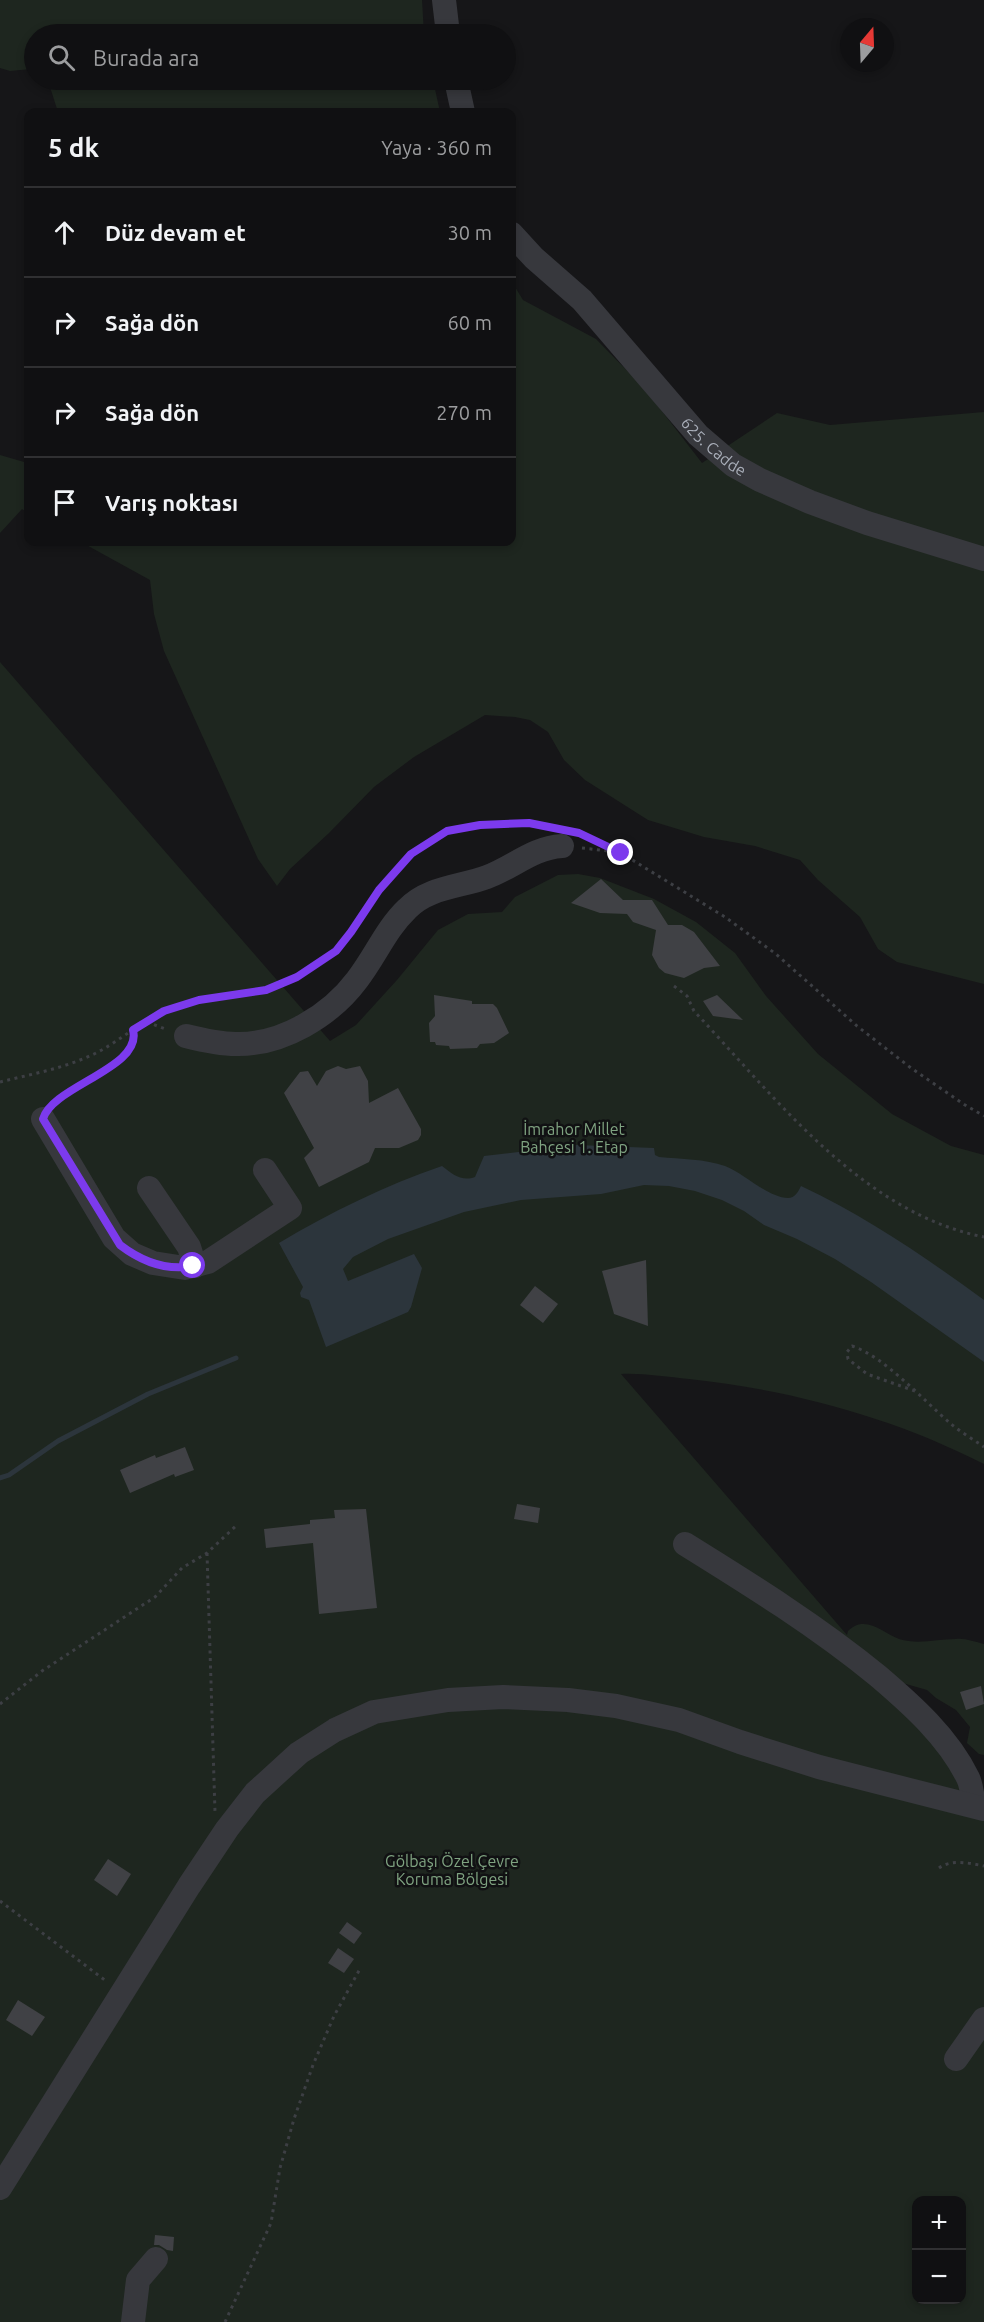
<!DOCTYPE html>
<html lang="tr">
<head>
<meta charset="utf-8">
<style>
	:root { --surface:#101012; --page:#19191b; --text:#f1f3f6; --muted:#9c9d9f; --line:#303032 }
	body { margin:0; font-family:Ubuntu,sans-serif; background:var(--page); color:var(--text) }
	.controls { position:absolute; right:18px; bottom:18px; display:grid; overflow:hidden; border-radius:12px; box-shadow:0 3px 9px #0003 }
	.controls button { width:54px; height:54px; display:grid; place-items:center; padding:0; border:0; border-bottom:2px solid var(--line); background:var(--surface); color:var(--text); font:30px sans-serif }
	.compass { position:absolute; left:840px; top:18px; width:54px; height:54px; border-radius:50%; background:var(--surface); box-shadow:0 3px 9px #0003; rotate:19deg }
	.stop { position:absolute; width:18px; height:18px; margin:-14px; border:4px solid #7c3aed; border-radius:50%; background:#fff }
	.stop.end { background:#7c3aed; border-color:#fff; box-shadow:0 2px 6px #0008 }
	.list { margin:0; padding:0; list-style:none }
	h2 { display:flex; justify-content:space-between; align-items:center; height:78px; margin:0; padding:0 24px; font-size:26px }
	h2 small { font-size:20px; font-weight:400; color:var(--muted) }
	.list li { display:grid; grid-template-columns:39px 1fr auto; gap:18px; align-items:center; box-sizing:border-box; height:90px; padding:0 24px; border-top:2px solid var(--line) }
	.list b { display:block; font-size:22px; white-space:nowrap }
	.list em { font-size:20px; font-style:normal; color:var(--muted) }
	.icon { flex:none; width:33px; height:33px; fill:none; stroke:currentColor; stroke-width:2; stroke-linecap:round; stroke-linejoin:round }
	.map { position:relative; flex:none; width:984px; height:2322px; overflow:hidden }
	.search { position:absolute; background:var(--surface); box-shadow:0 3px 9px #0003; left:24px; top:24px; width:492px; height:66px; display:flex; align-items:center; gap:15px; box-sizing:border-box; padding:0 21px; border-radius:33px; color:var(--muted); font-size:22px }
	.panel { position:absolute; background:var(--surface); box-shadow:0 3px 9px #0003; left:24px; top:108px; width:492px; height:438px; border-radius:12px }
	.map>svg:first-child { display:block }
	.green { fill:#1e261f; fill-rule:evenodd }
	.water { fill:#2c353c }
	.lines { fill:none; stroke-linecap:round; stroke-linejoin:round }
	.stream { stroke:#2c353c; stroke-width:5 }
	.building { fill:#404145 }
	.path { stroke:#3d3f44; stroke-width:3; stroke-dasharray:3 4.5; stroke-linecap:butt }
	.minor { stroke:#37383d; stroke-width:24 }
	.route { stroke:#7c3aed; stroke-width:8 }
	.labels { text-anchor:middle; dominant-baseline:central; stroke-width:5; stroke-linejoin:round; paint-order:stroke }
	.street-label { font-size:16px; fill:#a8adb8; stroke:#111113 }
	.park-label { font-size:16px; fill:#7fa381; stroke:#111113 }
</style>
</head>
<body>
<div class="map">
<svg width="984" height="2322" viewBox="0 0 984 2322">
	<rect width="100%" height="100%" fill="#161618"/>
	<g class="green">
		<polygon points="0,0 422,0 424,34 34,34 34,72 31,69 10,71 0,68"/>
		<polygon points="43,80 433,80 440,112 58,112 50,87"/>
		<polygon points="512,282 523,300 596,339 644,388 702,463 777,413 830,425 984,412 984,984 897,962 878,949 860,917 818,880 800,860 755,846 704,837 648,820 585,780 564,760 548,732 530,720 515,717 485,715 414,757 374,787 329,833 290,869 277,886 258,859 164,651 154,614 150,580 81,542 512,542"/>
		<polygon points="0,455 24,462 28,459 28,513 22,509 0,533"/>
		<path d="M 0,662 L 330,1041 L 356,1025 L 397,980 L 438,930 L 468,914 L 502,912 L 515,897 L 558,875 L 578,874 L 600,878 L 654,899 L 696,922 L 735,953 L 766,996 L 818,1054 L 892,1114 L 951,1146 L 984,1155 L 984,1464 C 892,1417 791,1390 689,1379 C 667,1377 643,1373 621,1374 L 847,1635 L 848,1631 C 866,1614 882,1633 899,1639 C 918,1645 937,1639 956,1639 C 965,1638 975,1642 984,1644 L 984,1755 L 979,1754 L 967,1743 L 970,1727 L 956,1710 L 936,1698 L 927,1690 L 892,1680 L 984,1792 L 984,2322 L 0,2322 ZM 916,2200 L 962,2200 L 962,2300 L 916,2300 Z"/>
	</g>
	<path class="water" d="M 577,1145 L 654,1148 L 655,1155 L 659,1157 C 681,1159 705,1159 725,1166 C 744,1173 768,1198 788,1198 C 795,1198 798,1192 801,1186 C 867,1217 925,1257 984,1300 L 984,1362 L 871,1282 L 835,1259 L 797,1239 L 764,1225 L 744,1211 L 722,1200 L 695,1191 L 669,1186 L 644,1185 L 601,1194 L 521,1200 L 464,1212 L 388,1239 L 353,1257 L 343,1269 L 348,1281 L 414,1254 L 422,1268 L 411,1307 L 408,1312 L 326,1347 L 309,1300 L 301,1297 L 300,1293 L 303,1287 L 279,1243 C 331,1212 384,1186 442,1166 C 452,1174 462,1182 475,1177 L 484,1156 Z"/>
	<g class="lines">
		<polyline class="stream" points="0,1478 9,1475 58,1441 148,1394 236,1358"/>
	</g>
	<g class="building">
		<polygon points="601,879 623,900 652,900 668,925 682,925 694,932 720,966 704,968 684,978 665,973 659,968 652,955 656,930 633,922 627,914 600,913 571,903"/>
		<polygon points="434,995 472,1001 472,1004 493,1004 497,1008 509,1033 494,1043 480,1044 477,1048 450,1049 449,1046 436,1045 435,1042 430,1042 429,1023 435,1016"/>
		<polygon points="717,995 743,1020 713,1016 703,1001"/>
		<polygon points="338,1066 346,1069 360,1066 368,1081 369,1103 398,1088 421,1129 421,1135 418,1140 399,1148 375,1148 369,1162 319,1187 304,1158 314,1148 284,1093 300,1072 308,1071 317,1086 326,1071"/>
		<polygon points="646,1260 648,1326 614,1314 602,1271"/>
		<polygon points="535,1286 558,1304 543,1323 520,1305"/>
		<polygon points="185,1447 194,1470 175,1477 174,1474 130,1493 120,1470 155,1455 156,1458"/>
		<polygon points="517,1504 540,1508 538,1523 514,1519"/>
		<polygon points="366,1509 377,1608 319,1614 313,1543 266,1548 264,1529 310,1524 310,1520 335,1518 334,1510"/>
		<polygon points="981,1686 984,1704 966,1710 960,1692"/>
		<polygon points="108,1859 131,1874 117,1896 94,1880"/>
		<polygon points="347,1922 362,1933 354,1944 339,1933"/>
		<polygon points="338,1948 354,1959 344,1973 328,1963"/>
		<polygon points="18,2000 45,2017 32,2036 6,2020"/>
		<polygon points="155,2235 174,2237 173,2251 167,2250 159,2245 154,2245"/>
	</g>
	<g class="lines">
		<g class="path">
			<polyline points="579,833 621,853 725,917 776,954 857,1026 911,1068 965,1105 984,1116"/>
			<polyline points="582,848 617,852"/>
			<path d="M 674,986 L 687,996 L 694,1011 C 775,1097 862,1213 984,1237"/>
			<polyline points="147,1022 168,1030"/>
			<path d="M 0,1082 C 32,1074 66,1068 96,1053 C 120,1041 141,1021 166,1011 C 208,994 258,999 298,977 C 310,970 325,961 335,951 C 353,935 364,911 377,892 C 391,872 426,838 449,831 C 480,822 517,821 549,827"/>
			<path d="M 55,1103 L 125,1056 C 131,1049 135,1040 133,1030"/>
			<path d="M 915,1391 L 867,1374 L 848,1359 L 847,1352 L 852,1346 C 885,1357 923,1400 950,1423 C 960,1432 973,1439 984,1447"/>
			<polyline points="207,1553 215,1812"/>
			<polyline points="0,1704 42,1671 155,1597 182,1568 207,1553 238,1524"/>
			<path d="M 939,1868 C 951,1859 969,1863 984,1866"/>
			<polyline points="0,1901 106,1981"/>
			<polyline points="225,2322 271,2223 280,2168 294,2119 313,2065 334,2016 361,1967"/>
		</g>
		<g class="minor">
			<polyline points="444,0 448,34"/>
			<polyline points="456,80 463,112"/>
			<path id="s1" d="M 512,234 L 534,258 L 582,300 L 698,435 L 733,465 L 760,480 L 810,502 L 867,523 L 984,559"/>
			<path d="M 186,1036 C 202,1040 219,1044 236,1044 C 282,1045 330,1016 357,980 C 375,957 386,929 407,909 C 428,887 460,887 487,877 C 514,867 532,848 562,846"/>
			<polyline points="43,1119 114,1238 132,1254 153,1263 185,1268 208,1262 290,1208 265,1170"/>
			<polyline points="149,1188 189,1247 195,1266"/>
			<path d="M 685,1544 C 751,1585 817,1626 878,1676 C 912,1705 948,1737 968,1778 C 972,1786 972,1796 974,1805"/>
			<polyline points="956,2059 984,2019"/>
			<polyline points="0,2188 189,1886 227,1829 255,1793 299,1753 335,1730 374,1712 448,1700 503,1697 568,1700 616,1706 679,1720 740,1742 819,1767 984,1809"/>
			<polyline points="133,2322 138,2280 156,2259"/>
		</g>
	</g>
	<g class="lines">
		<path class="route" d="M 193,1266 C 166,1271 141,1261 120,1245 L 43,1119 C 52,1086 143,1068 133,1030 L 164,1011 L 199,1000 L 266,990 L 297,977 L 336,951 L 351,932 L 379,890 L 411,854 L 447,831 L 480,825 L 529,823 L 579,833 L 621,853"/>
	</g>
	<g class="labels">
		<g class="street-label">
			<text stroke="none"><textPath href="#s1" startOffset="294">625. Cadde</textPath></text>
		</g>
		<g class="park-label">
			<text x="574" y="1129">İmrahor Millet<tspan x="574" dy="18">Bahçesi 1. Etap</tspan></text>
			<text x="452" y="1861">Gölbaşı Özel Çevre<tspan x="452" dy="18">Koruma Bölgesi</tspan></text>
		</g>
	</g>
</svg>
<div class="controls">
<button>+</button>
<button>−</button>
</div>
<svg class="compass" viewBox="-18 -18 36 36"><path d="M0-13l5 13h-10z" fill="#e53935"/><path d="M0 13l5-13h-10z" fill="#9c9d9f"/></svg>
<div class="stop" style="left:193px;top:1266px"></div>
<div class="stop end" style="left:621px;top:853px"></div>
<div class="search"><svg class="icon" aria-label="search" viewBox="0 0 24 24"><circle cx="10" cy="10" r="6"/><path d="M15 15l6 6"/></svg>Burada ara</div>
<section class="panel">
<h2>5 dk<small>Yaya · 360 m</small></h2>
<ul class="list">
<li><svg class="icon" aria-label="ahead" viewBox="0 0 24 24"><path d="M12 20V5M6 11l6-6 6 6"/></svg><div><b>Düz devam et</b></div><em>30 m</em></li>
<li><svg class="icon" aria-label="right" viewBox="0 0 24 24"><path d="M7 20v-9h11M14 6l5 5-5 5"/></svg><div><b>Sağa dön</b></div><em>60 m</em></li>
<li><svg class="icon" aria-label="right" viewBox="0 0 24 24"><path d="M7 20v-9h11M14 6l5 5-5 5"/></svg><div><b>Sağa dön</b></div><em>270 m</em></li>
<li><svg class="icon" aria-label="arrive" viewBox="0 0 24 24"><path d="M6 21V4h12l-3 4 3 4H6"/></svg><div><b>Varış noktası</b></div></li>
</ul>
</section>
</div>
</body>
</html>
